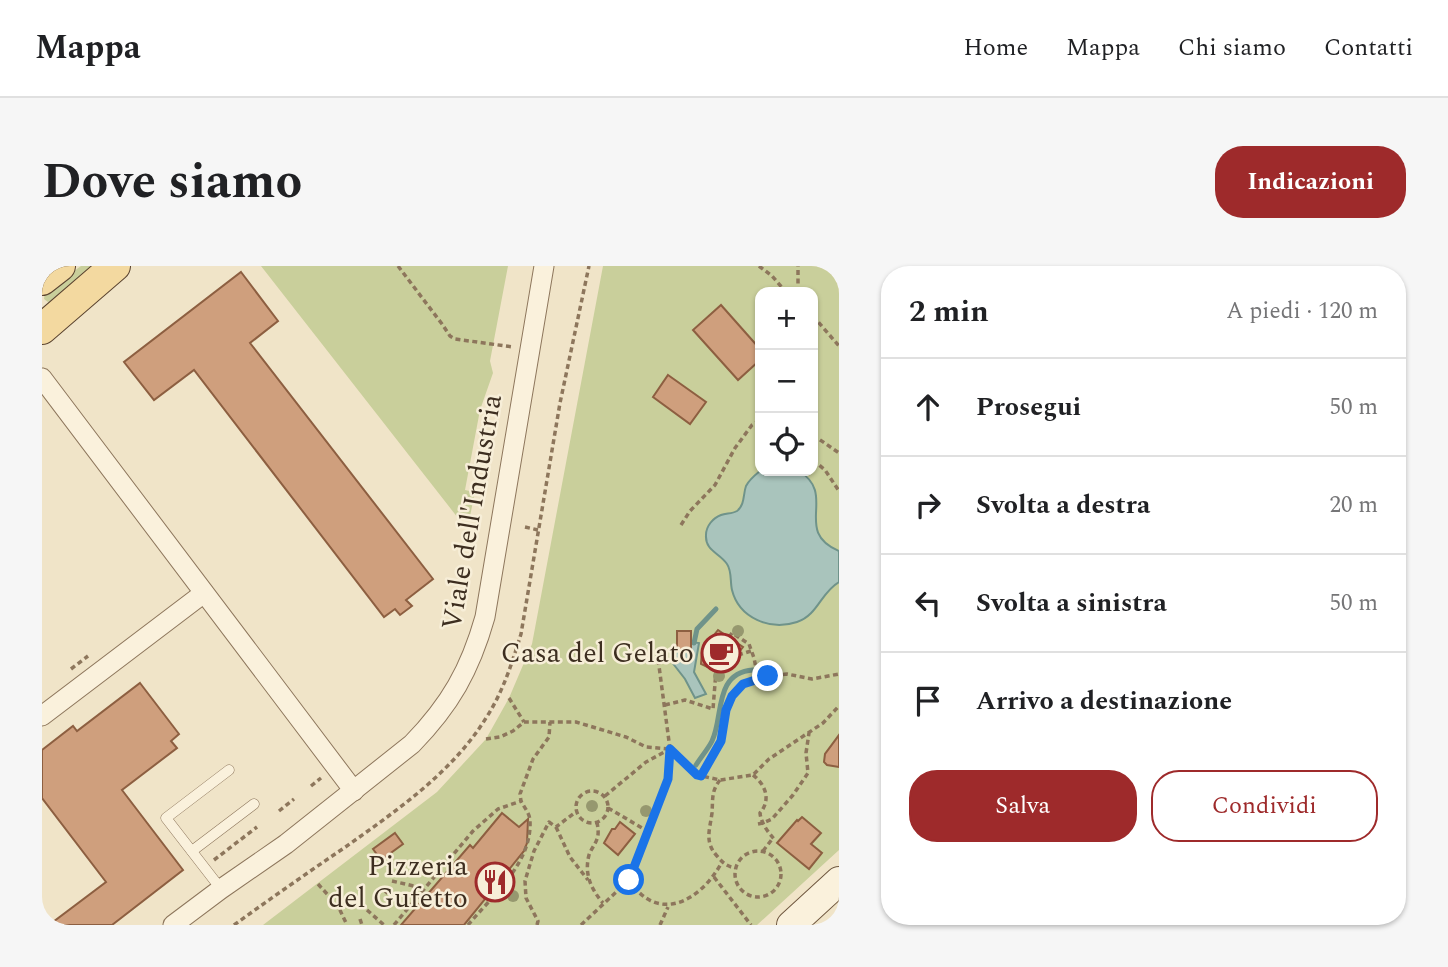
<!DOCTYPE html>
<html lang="it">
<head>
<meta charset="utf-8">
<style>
	:root { --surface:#fff; --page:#f6f6f6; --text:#202124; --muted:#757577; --line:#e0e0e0; --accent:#9e2a2b }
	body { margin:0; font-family:Spectral,serif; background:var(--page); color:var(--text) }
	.controls { position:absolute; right:21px; top:21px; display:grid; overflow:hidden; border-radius:14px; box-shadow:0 2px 5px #0004 }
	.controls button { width:63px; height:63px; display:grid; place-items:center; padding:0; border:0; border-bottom:2px solid var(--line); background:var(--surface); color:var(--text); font:35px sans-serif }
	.stop { position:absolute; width:21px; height:21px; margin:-16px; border:5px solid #1a73e8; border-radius:50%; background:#fff }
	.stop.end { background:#1a73e8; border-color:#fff; box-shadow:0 2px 7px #0008 }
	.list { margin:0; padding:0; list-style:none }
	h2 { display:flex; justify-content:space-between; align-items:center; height:91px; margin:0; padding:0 28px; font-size:30px }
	h2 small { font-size:23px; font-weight:400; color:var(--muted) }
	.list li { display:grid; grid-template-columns:46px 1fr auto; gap:21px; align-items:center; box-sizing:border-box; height:98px; padding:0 28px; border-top:2px solid var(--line) }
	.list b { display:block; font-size:26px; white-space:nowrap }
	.list em { font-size:23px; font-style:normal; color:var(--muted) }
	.actions { display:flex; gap:14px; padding:21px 28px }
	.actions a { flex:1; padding:16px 0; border:2px solid var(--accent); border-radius:28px; text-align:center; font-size:24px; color:var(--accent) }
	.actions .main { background:var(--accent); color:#fff }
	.icon { flex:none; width:38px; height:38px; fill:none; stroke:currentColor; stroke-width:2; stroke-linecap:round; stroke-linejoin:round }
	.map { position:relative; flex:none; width:797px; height:659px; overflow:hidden; border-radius:28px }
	header { display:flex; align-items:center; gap:42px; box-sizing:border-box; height:98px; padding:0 35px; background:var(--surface); border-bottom:2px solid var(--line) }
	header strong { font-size:33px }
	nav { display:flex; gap:38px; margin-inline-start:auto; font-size:24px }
	.intro { display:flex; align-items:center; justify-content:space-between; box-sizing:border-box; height:168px; padding:0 42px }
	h1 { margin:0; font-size:49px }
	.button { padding:18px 32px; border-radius:28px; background:var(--accent); color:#fff; font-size:24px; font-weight:700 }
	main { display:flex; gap:42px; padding:0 42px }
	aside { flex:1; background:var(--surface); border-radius:28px; box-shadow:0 2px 5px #0004 }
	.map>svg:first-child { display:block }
	.green { fill:#c9cf9b; fill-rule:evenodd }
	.water { fill:#a9c4bc; stroke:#6f938a; stroke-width:2 }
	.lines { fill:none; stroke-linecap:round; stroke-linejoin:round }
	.stream { stroke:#6f938a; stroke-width:5 }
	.building { fill:#cf9f7d; stroke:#8d5f41; stroke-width:2 }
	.lane-casing { stroke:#8d765c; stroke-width:11 }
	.street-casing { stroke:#8d765c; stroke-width:21 }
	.secondary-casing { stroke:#6f573f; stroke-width:30 }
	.primary-casing { stroke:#5b4430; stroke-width:32 }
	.path { stroke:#8d765c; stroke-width:3.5; stroke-dasharray:5 3.5; stroke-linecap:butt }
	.lane { stroke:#faf1dc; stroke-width:10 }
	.street { stroke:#faf1dc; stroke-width:19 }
	.secondary { stroke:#faf1dc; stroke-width:28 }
	.primary { stroke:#f3d9a0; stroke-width:30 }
	.tree { fill:#96986f }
	.route { stroke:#1a73e8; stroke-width:9 }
	.labels { text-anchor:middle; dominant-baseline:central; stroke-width:5; stroke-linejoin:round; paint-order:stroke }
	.street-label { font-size:28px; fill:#3d2e20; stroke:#f7eed8 }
	.poi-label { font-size:28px; fill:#3d2e20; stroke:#f7eed8; text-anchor:end }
</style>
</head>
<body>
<header>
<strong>Mappa</strong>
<nav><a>Home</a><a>Mappa</a><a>Chi siamo</a><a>Contatti</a></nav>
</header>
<div class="intro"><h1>Dove siamo</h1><a class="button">Indicazioni</a></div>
<main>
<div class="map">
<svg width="797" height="659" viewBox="0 0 797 659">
	<rect width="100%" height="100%" fill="#f0e4c8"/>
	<g class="green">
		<polygon points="39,0 56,0 10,34 6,36 2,33 3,26"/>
		<polygon points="219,0 466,0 448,95 451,107 438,144 423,224 433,226 427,255 416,252"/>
		<path d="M 561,0 L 797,0 L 797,584 L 715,659 L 221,659 L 395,526 L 444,473 L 467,432 L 490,378 ZM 718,26 L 771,26 L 771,205 L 718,205 Z"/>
	</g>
	<g class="water">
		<path d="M 718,205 L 757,205 C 796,229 750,265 797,285 L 797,316 C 779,326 776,349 755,356 C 728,365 697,352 690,324 C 688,316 690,305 685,298 C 678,287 663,285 664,269 C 664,260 671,252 679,249 C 684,247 690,248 695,245 C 703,239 701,228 704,220 C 707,214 713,209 718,205 Z"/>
		<polygon points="649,376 657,377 652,406 664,428 653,432 643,413 629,395 629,385 648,385"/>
	</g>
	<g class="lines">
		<g class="stream">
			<polyline points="652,377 655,363 674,343"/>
			<path d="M 654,499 C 659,491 666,483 670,475 C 682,451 671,407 711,404"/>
		</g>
	</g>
	<g class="building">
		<polygon points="199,6 236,55 208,77 391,313 364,334 370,340 358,349 353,343 342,351 152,104 112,134 82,96"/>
		<polygon points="679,39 718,83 718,94 696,114 651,64"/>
		<polygon points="626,109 664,136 648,158 611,131"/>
		<polygon points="676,364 701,381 680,408 659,398 660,384"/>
		<rect x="635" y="365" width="14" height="20"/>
		<polygon points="98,417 137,468 129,475 135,482 80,524 141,604 70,659 7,659 64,616 0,532 0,484 31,460 35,465"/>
		<polygon points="797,469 797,501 785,499 782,496 783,488"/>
		<polygon points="460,547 477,561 486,553 485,577 482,585 422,659 359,659 428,579 431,582"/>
		<polygon points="760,551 779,567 769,578 780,587 767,603 735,577 755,554 756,555"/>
		<polygon points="578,556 593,568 576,589 562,577 570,563 573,563"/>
		<polygon points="353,567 361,578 339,594 331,583"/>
	</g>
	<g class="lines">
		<defs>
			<g id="lane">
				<polyline points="150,585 212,538"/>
				<polyline points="179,623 124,552 187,504"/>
			</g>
			<g id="street">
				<polyline points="0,112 312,525"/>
				<polyline points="0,450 162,327"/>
				<path d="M 131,659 L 179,623 L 244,578 L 370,478 C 408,439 428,404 443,351 L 502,0"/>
			</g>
			<polyline id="secondary" points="749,659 797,615"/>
			<g id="primary">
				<polyline points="0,14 18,0"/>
				<polyline points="0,63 73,0"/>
			</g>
		</defs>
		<use href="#lane" class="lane-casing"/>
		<use href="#street" class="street-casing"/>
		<use href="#secondary" class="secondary-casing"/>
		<use href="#primary" class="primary-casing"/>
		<g class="path">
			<polyline points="356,0 400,58 408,70 413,73 471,81"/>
			<polyline points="717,0 730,10 744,26"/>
			<polyline points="756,26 756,0"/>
			<polyline points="771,50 797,80"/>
			<polyline points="771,169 797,187"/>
			<polyline points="771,194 783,204 797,225"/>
			<polyline points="639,259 648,245 673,219 693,182 710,159 718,154"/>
			<polyline points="483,261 496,264"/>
			<polyline points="687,371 690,367 707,378 712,392 716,412"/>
			<polyline points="696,389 709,385"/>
			<polyline points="29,403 46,390"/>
			<polyline points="467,432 482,456"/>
			<polyline points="623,439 643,434 671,443 674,405"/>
			<polyline points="444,473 458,471 471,465 482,456 534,456 584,471 604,481 628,483 655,509 678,514 711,509 727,493 781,457 797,440"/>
			<path d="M 711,509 C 724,519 729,534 718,547 C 719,557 726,566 732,573"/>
			<polyline points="659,510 679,475 684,444 690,430 701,418 716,412 736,409 745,408 770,413 797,408"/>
			<path d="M 678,514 C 669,525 671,534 670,547 C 668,563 662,576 675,590 C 681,597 684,600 693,602"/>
			<polyline points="269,520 279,512"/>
			<circle cx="550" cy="541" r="16"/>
			<polyline points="563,530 604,496 626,484"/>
			<polyline points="566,542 607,566"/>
			<polyline points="237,545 252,533"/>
			<path d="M 555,556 C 556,562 557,568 555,573 C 553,579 549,583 547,589 C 542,608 549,623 561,637"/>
			<polyline points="716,558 721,557 730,553 751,529 766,507 764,487 767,467"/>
			<polyline points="514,561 528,591 546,614"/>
			<circle cx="716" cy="608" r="23"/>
			<polyline points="721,585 731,572"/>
			<polyline points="172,594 215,561"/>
			<polyline points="672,611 709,659"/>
			<path d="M 587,614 C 616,659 659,635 680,596"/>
			<polyline points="350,615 376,621"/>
			<polyline points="276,618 296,640 305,659"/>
			<polyline points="342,624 360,640"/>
			<polyline points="325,644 342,659"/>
			<polyline points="318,653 320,659"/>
			<path d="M 192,659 C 228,633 265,607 302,582 C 354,545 410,507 444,452 C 461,426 470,397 479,368 L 518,137 L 547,0"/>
			<polyline points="352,659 431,565 456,543 479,535 478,528 491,493 507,471 508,456"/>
			<path d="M 426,659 C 451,629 490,597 488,555 C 488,548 482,541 479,535"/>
			<polyline points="495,659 496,655 484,632 483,615 492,585 507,556 514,561 535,545"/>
			<polyline points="539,659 587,614 626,513 628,483 615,385"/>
			<polyline points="618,659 626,641"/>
		</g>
		<use href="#lane" class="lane"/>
		<use href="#street" class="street"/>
		<use href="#secondary" class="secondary"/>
		<use href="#primary" class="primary"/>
	</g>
	<g class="tree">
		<circle cx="696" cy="365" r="6"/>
		<circle cx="677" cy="410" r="6"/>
		<circle cx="550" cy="540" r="6"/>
		<circle cx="604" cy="545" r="6"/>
		<circle cx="471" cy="630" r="6"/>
	</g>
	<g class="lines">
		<polyline class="route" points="587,614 626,513 628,483 655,509 659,510 679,475 684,444 690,430 701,418 726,410"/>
	</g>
	<defs>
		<symbol id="cafe-ring" viewBox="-11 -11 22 22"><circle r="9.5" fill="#f7eed8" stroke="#9e2a2b" stroke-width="1.5"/><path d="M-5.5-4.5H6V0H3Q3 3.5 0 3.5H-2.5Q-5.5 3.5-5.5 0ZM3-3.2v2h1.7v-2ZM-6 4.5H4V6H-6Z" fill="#9e2a2b"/></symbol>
		<symbol id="restaurant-ring" viewBox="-11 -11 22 22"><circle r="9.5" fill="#f7eed8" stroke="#9e2a2b" stroke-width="1.5"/><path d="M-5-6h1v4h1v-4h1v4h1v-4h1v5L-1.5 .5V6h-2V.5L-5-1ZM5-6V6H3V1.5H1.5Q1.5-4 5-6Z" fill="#9e2a2b"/></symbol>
	</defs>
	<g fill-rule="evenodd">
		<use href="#cafe-ring" x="657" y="365" width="44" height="44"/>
		<use href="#restaurant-ring" x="431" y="594" width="44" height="44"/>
	</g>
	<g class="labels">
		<g class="street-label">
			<text transform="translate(430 246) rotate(-80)">Viale dell'Industria</text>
		</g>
		<g class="poi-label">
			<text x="652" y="387">Casa del Gelato</text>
			<text x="426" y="600">Pizzeria<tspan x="426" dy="32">del Gufetto</tspan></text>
		</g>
	</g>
</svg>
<div class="controls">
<button>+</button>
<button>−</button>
<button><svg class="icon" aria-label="locate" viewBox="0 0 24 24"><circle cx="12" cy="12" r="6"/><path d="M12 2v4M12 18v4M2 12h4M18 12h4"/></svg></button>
</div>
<div class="stop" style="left:587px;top:614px"></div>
<div class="stop end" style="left:726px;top:410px"></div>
</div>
<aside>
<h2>2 min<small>A piedi · 120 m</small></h2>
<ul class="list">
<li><svg class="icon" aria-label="ahead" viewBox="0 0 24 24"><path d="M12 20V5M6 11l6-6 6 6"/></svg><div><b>Prosegui</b></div><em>50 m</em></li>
<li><svg class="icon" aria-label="right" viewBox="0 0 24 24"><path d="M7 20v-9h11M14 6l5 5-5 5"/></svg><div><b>Svolta a destra</b></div><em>20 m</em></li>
<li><svg class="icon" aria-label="left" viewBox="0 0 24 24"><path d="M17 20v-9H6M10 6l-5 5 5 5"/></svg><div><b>Svolta a sinistra</b></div><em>50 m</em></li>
<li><svg class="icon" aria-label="arrive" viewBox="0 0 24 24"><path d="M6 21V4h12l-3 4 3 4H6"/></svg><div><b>Arrivo a destinazione</b></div></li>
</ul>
<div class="actions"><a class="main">Salva</a><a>Condividi</a></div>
</aside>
</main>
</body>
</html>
